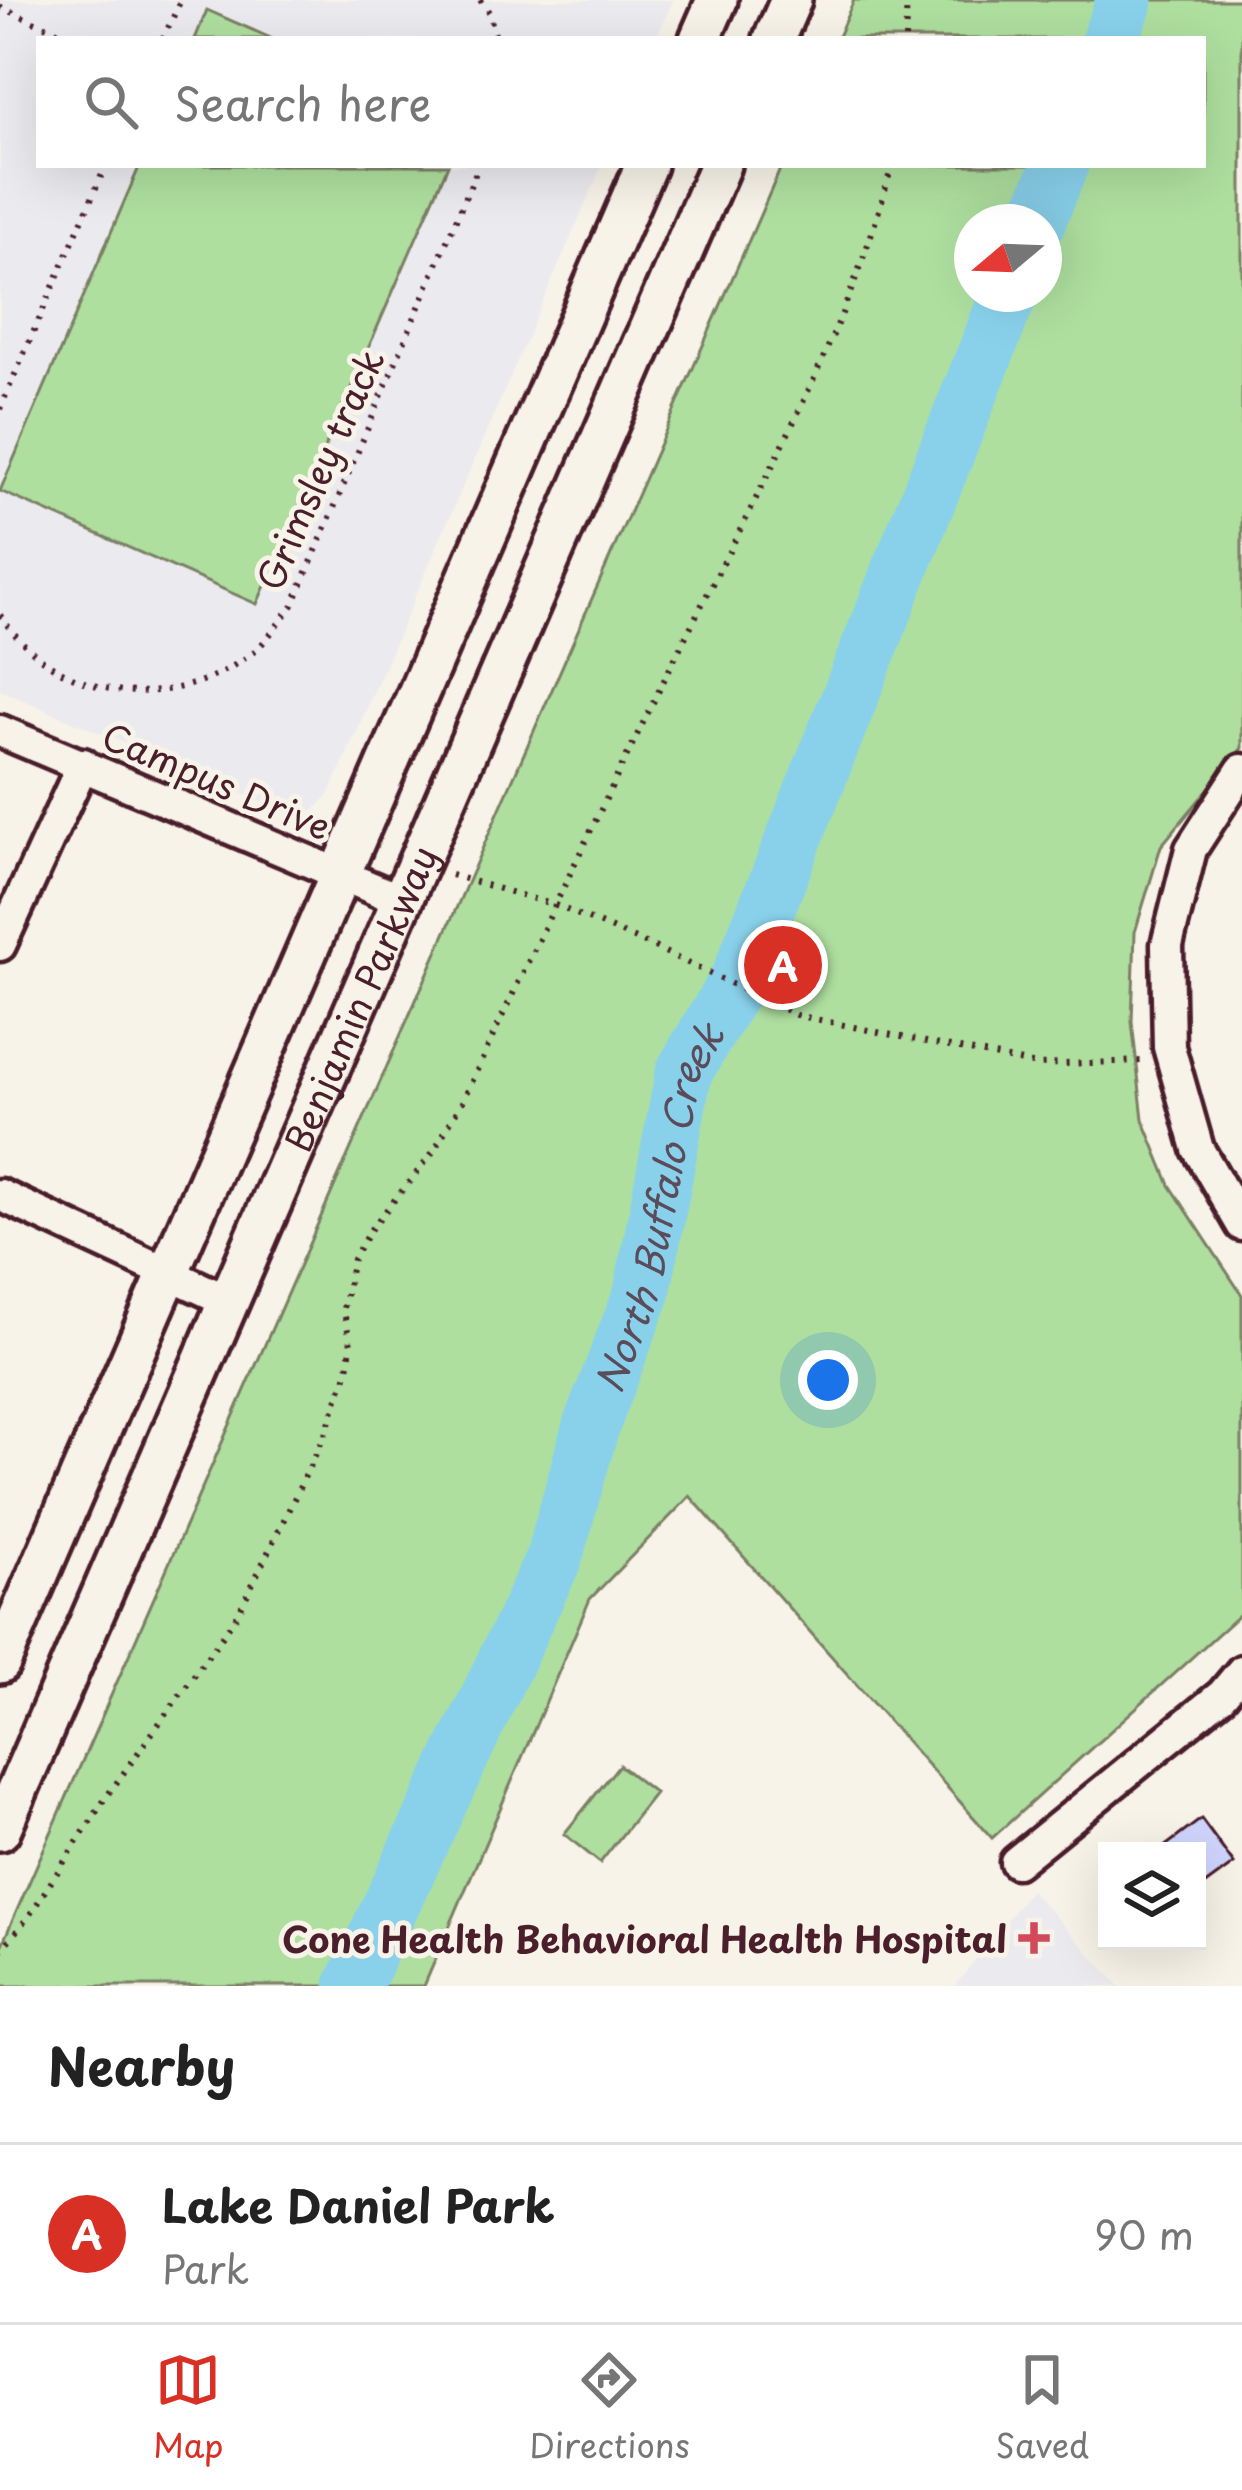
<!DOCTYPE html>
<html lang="en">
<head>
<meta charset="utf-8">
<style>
	:root { --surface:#fff; --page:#f6f6f6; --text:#222; --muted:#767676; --line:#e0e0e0; --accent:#d93025 }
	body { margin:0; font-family:"Playpen Sans",sans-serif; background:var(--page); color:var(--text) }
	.controls { position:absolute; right:36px; bottom:36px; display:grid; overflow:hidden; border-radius:0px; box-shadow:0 12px 48px #0002 }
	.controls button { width:108px; height:108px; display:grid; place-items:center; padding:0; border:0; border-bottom:3px solid var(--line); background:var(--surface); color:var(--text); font:60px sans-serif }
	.compass { position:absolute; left:954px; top:204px; width:108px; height:108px; border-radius:50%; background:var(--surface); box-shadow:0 12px 48px #0002; rotate:251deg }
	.you { position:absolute; left:828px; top:1380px; width:42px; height:42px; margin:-30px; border:9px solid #fff; border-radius:50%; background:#1a73e8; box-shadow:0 0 0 18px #1a73e833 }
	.badge { display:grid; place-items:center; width:78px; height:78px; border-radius:50%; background:var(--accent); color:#fff; font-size:39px; font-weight:700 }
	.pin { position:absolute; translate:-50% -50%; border:6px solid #fff; box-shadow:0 3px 12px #0006 }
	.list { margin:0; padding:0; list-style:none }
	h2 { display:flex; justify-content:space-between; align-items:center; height:156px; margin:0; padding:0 48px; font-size:51px }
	h2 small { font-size:39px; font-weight:400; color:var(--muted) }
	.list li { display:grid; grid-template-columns:78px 1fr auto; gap:36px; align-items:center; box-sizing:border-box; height:180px; padding:0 48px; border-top:3px solid var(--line) }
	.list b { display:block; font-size:45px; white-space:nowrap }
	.list p { margin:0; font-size:39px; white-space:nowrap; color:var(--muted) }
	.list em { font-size:39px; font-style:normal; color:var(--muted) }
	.icon { flex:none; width:66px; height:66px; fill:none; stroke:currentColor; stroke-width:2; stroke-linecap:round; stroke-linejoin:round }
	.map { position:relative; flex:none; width:1242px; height:1986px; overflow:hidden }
	.search { position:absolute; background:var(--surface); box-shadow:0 12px 48px #0002; left:36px; right:36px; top:36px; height:132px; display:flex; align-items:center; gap:30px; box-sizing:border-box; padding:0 42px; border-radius:0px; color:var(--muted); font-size:45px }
	.sheet { height:336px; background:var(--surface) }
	nav { display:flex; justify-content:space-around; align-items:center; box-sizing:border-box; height:168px; border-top:3px solid var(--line); background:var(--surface); font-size:33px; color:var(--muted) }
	nav a { display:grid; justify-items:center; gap:6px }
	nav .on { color:var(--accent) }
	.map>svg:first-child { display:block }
	.built { fill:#ebeaee }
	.green { fill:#aedf9f; stroke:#7c7f65; stroke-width:3; fill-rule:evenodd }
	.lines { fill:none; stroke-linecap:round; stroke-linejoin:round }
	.river { stroke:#89d1eb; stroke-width:57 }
	.building { fill:#cfd4fd; stroke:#4a1f2b; stroke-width:3 }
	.minor-casing { stroke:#4a1f2b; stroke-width:39 }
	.major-casing { stroke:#4a1f2b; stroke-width:48 }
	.path { stroke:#4a1f2b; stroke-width:6; stroke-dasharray:3 9; stroke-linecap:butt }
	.minor { stroke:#f7f3e8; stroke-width:30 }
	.major { stroke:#f7f3e8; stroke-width:39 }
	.poi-dot { fill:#d1495b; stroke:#f7f3e8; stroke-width:4.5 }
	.labels { text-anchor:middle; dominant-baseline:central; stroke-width:10; stroke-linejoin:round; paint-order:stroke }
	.street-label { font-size:36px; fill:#4a1f2b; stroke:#f7f3e8 }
	.poi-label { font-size:36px; font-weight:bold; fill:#4a1f2b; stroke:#f7f3e8; text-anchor:end }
	.water-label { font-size:39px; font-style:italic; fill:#5a4c5b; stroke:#f7f3e8 }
</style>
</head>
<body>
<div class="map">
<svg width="1242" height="1986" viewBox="0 0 1242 1986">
	<rect width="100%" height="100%" fill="#f7f3e8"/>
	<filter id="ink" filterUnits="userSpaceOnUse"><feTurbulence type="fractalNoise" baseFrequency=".00833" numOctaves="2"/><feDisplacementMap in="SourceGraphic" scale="24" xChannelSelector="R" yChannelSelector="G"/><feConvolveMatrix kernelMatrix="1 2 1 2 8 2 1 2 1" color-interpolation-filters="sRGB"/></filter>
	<g filter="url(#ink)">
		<g class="built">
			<polygon points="0,0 673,0 656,39 39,39 39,165 602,165 329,795 312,812 296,817 0,690"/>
			<polygon points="1030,1890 1120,1986 955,1986"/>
		</g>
		<g class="green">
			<path d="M 854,0 L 1242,0 L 1242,748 L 1161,846 L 1135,932 L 1132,1022 L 1143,1119 L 1170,1185 L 1242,1295 L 1242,1612 L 992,1838 L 690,1496 L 590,1599 L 424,1986 L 0,1986 L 0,1949 L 782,165 L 1203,165 L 1203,39 L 837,39 ZM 972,222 L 1044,222 L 1044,294 L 972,294 Z"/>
			<polygon points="207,10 273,39 195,39"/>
			<polygon points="140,165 448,165 257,604 0,491"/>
			<polygon points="619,1765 655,1793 600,1863 564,1834"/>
		</g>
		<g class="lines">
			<g class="river">
				<polyline points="1110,39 1125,0"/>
				<polyline points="1037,222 1060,165"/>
				<path id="s1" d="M 353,1986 L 554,1558 L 591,1426 L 642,1293 L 684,1072 L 739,978 L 1009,294"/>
			</g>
		</g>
		<polygon class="building" points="1201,1819 1234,1864 1197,1891 1197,1851 1167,1851 1164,1847"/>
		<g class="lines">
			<defs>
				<g id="minor">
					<polyline points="0,731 403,901"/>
					<polyline points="1242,770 1191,849 1167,945 1169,1047 1198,1149 1242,1225"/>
					<polyline points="0,945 83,764"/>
					<polyline points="0,1195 228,1301"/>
					<polyline points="1016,1862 1222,1695 1242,1671"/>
				</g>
				<g id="major">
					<polyline points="700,39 717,0"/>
					<polyline points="774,39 791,0"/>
					<polyline points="0,1663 646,165"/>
					<path id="s2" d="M 0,1830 L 720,165"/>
				</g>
			</defs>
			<use href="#minor" class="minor-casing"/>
			<use href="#major" class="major-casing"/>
			<g class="path">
				<polyline points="480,0 489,12 496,39"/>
				<polyline points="0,7 76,39"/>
				<polyline points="163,39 181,0"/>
				<polyline points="905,39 907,0"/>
				<polyline points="0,409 106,165"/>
				<path d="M 0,615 C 58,701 168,716 251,654 C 267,642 280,620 293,605 L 479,165"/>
				<polyline points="451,875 555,905 652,946 796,1015 1037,1065 1142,1061"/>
				<path d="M 0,1951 L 29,1916 L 107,1796 L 238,1614 L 324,1437 L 348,1371 L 351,1344 L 343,1308 L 353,1259 L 370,1230 L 431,1155 L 461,1104 C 535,947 609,790 687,634 C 763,483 849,330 892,165"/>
			</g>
			<use href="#minor" class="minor"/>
			<use href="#major" class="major"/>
		</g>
	</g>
	<path class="poi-dot" d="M1028 1920h12v12h12v12h-12v12h-12v-12h-12v-12h12z"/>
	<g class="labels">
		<g class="street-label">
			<text transform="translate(319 469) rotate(-66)">Grimsley track</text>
			<text transform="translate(217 780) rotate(23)">Campus Drive</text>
			<text stroke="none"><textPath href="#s2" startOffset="906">Benjamin Parkway</textPath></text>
		</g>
		<g class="poi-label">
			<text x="1007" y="1938">Cone Health Behavioral Health Hospital</text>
		</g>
		<g class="water-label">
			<text stroke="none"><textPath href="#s1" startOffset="840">North Buffalo Creek</textPath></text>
		</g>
	</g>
</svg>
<div class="controls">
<button><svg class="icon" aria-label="layers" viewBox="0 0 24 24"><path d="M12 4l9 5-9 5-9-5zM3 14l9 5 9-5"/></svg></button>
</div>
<svg class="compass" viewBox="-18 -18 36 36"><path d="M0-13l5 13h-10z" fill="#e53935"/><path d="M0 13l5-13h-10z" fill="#767676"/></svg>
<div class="you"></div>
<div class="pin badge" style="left:783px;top:965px">A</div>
<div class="search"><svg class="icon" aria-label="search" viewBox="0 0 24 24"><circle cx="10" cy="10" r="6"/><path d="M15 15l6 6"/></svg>Search here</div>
</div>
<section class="sheet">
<h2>Nearby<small></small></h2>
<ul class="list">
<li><span class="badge">A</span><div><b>Lake Daniel Park</b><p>Park</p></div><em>90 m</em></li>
</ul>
</section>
<nav>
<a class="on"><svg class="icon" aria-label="map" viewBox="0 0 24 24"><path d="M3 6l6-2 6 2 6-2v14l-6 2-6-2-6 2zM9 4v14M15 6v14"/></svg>Map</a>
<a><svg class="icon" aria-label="directions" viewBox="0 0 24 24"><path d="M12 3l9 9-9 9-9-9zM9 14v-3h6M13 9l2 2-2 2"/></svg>Directions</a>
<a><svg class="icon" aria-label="saved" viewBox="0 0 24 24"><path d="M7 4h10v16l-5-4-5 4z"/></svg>Saved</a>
</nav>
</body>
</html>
